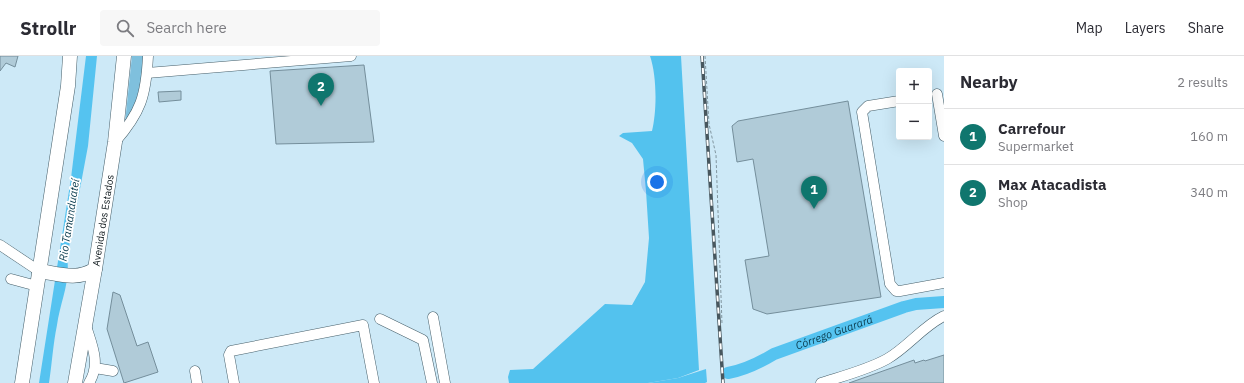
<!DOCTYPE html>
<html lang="en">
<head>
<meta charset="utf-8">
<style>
	:root { --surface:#fff; --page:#f7f7f7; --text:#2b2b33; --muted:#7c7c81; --line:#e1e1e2; --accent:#0f766e }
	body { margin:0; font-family:"IBM Plex Sans",sans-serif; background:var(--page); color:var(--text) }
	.controls { position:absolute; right:12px; top:12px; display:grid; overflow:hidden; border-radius:4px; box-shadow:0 4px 16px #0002 }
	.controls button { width:36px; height:36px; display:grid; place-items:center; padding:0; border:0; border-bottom:1px solid var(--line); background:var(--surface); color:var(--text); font:20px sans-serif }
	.you { position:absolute; left:657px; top:126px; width:14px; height:14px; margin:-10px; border:3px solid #fff; border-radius:50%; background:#1a73e8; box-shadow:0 0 0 6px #1a73e833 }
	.badge { display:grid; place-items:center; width:26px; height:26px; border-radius:50%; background:var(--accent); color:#fff; font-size:13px; font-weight:700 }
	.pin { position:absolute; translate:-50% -33px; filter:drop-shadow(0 1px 2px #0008) }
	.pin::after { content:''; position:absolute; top:21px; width:14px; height:12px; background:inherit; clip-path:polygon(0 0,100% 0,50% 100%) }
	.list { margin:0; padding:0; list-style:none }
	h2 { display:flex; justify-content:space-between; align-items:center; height:52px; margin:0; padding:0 16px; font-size:17px }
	h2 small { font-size:13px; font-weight:400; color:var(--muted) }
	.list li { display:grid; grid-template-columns:26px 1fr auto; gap:12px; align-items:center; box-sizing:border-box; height:56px; padding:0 16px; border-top:1px solid var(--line) }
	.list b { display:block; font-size:15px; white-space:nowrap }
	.list p { margin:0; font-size:13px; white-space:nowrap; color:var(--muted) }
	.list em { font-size:13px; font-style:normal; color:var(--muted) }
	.icon { flex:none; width:22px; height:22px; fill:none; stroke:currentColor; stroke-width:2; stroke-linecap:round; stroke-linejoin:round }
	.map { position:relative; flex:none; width:944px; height:327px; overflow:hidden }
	header { display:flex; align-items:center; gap:24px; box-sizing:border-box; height:56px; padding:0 20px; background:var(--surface); border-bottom:1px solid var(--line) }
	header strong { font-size:19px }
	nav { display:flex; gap:22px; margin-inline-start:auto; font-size:14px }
	.search { width:280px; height:36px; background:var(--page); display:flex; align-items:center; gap:10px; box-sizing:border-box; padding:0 14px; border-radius:4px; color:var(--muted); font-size:15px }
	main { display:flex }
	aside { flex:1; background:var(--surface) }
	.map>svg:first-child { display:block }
	.green { fill:#7fc0dd }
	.forest { fill:#53c2ee }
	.water { fill:#55c3f0 }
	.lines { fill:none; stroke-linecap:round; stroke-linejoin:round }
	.river { stroke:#55c3f0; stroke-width:12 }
	.building { fill:#b0cbd8; stroke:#748e9b }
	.minor-casing { stroke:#465f6a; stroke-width:11 }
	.highway-casing { stroke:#465f6a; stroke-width:15 }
	.path { stroke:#8196a0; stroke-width:1; stroke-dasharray:3 2; stroke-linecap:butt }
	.minor { stroke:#fff; stroke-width:10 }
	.highway { stroke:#fff; stroke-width:14 }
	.rail-casing { stroke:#48575e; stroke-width:3.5 }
	.rail { stroke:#fff; stroke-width:2; stroke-dasharray:6; stroke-linecap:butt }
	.labels { text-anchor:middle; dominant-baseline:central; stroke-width:3.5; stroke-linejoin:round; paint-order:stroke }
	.street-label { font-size:10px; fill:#0f191d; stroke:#fff }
	.water-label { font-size:11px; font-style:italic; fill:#0b3d4f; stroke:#fff }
</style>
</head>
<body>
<header>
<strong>Strollr</strong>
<div class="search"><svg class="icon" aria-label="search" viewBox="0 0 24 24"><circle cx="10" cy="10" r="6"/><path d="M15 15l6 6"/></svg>Search here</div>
<nav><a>Map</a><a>Layers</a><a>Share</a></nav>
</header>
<main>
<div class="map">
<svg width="944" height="327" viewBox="0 0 944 327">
	<rect width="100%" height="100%" fill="#cde9f7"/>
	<path class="green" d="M 132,0 L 144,0 C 142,27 140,43 125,67 Z"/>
	<path class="forest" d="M 650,0 L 681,0 L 699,314 L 678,322 L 648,327 L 509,327 L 508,321 L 510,314 L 533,313 L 605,248 L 632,249 L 645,226 L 649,182 L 646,135 L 643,103 L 632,87 L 619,80 L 623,77 L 652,75 C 657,55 657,20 650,0 Z"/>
	<g class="water">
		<path d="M 86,0 L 97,0 L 88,90 L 67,202 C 71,225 60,247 57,269 C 53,288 52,308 49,327 L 39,327 L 71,122 Z"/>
		<polygon points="706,313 707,326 705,327 648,327 678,322"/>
	</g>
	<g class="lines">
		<path class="river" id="s1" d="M 728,317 C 745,314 759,307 774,298 L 904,251 L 916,248 L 944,246"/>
	</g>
	<g class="building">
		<polygon points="0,0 18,0 15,11 6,7 0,15"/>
		<polygon points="364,9 374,86 276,88 270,15"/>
		<polygon points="181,35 181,44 159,46 158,36"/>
		<polygon points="848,45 881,241 767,258 753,253 745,204 769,200 753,103 737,106 732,70 738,65"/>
		<polygon points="113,236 120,239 137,290 148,286 158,316 124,327 107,273"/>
		<polygon points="944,299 944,327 849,327 914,304 915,307 924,304 925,305"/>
	</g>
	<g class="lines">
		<defs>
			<g id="minor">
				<polyline points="147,17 351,0"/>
				<polyline points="937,38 944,80"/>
				<polyline points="899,45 868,50 862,56 890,228 896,235 900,235 944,227"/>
				<path d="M 115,86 C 141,56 146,40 148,0"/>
				<polyline points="0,189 39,215"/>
				<polyline points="11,223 37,230"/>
				<polyline points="433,261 445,327"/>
				<polyline points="380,263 423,284 432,327"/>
				<path d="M 86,270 C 92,289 101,308 89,327"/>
				<polyline points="95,312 113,315"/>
				<polyline points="195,315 197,327"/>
				<polyline points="234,327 229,299 231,295 363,269 374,327"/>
				<path d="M 821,327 C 843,320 867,314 887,303 C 908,291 923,270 944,260"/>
			</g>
			<g id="highway">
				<path d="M 39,215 C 59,218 77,225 95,213"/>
				<polyline points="22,327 68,30 70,0"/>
				<path id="s2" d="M 75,327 L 95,213 L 115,86 L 124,0"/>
			</g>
		</defs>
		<use href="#minor" class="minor-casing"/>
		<use href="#highway" class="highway-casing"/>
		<polyline class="path" points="705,0 709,68 716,99 722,268"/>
		<use href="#minor" class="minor"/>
		<use href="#highway" class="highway"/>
		<defs>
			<polyline id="rail" points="702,0 723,327"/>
		</defs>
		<use href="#rail" class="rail-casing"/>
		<use href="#rail" class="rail"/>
	</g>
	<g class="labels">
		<g class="street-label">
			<text stroke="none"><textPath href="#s2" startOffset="165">Avenida dos Estados</textPath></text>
		</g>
		<g class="water-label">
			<text transform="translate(69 164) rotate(-81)">Rio Tamanduateí</text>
			<text stroke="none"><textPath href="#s1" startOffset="114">Córrego Guarará</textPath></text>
		</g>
	</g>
</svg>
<div class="controls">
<button>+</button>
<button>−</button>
</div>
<div class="you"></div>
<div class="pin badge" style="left:814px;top:153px">1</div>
<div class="pin badge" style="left:321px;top:50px">2</div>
</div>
<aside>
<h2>Nearby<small>2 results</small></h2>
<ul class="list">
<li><span class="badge">1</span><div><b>Carrefour</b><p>Supermarket</p></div><em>160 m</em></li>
<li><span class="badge">2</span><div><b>Max Atacadista</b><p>Shop</p></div><em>340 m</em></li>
</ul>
</aside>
</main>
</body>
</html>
